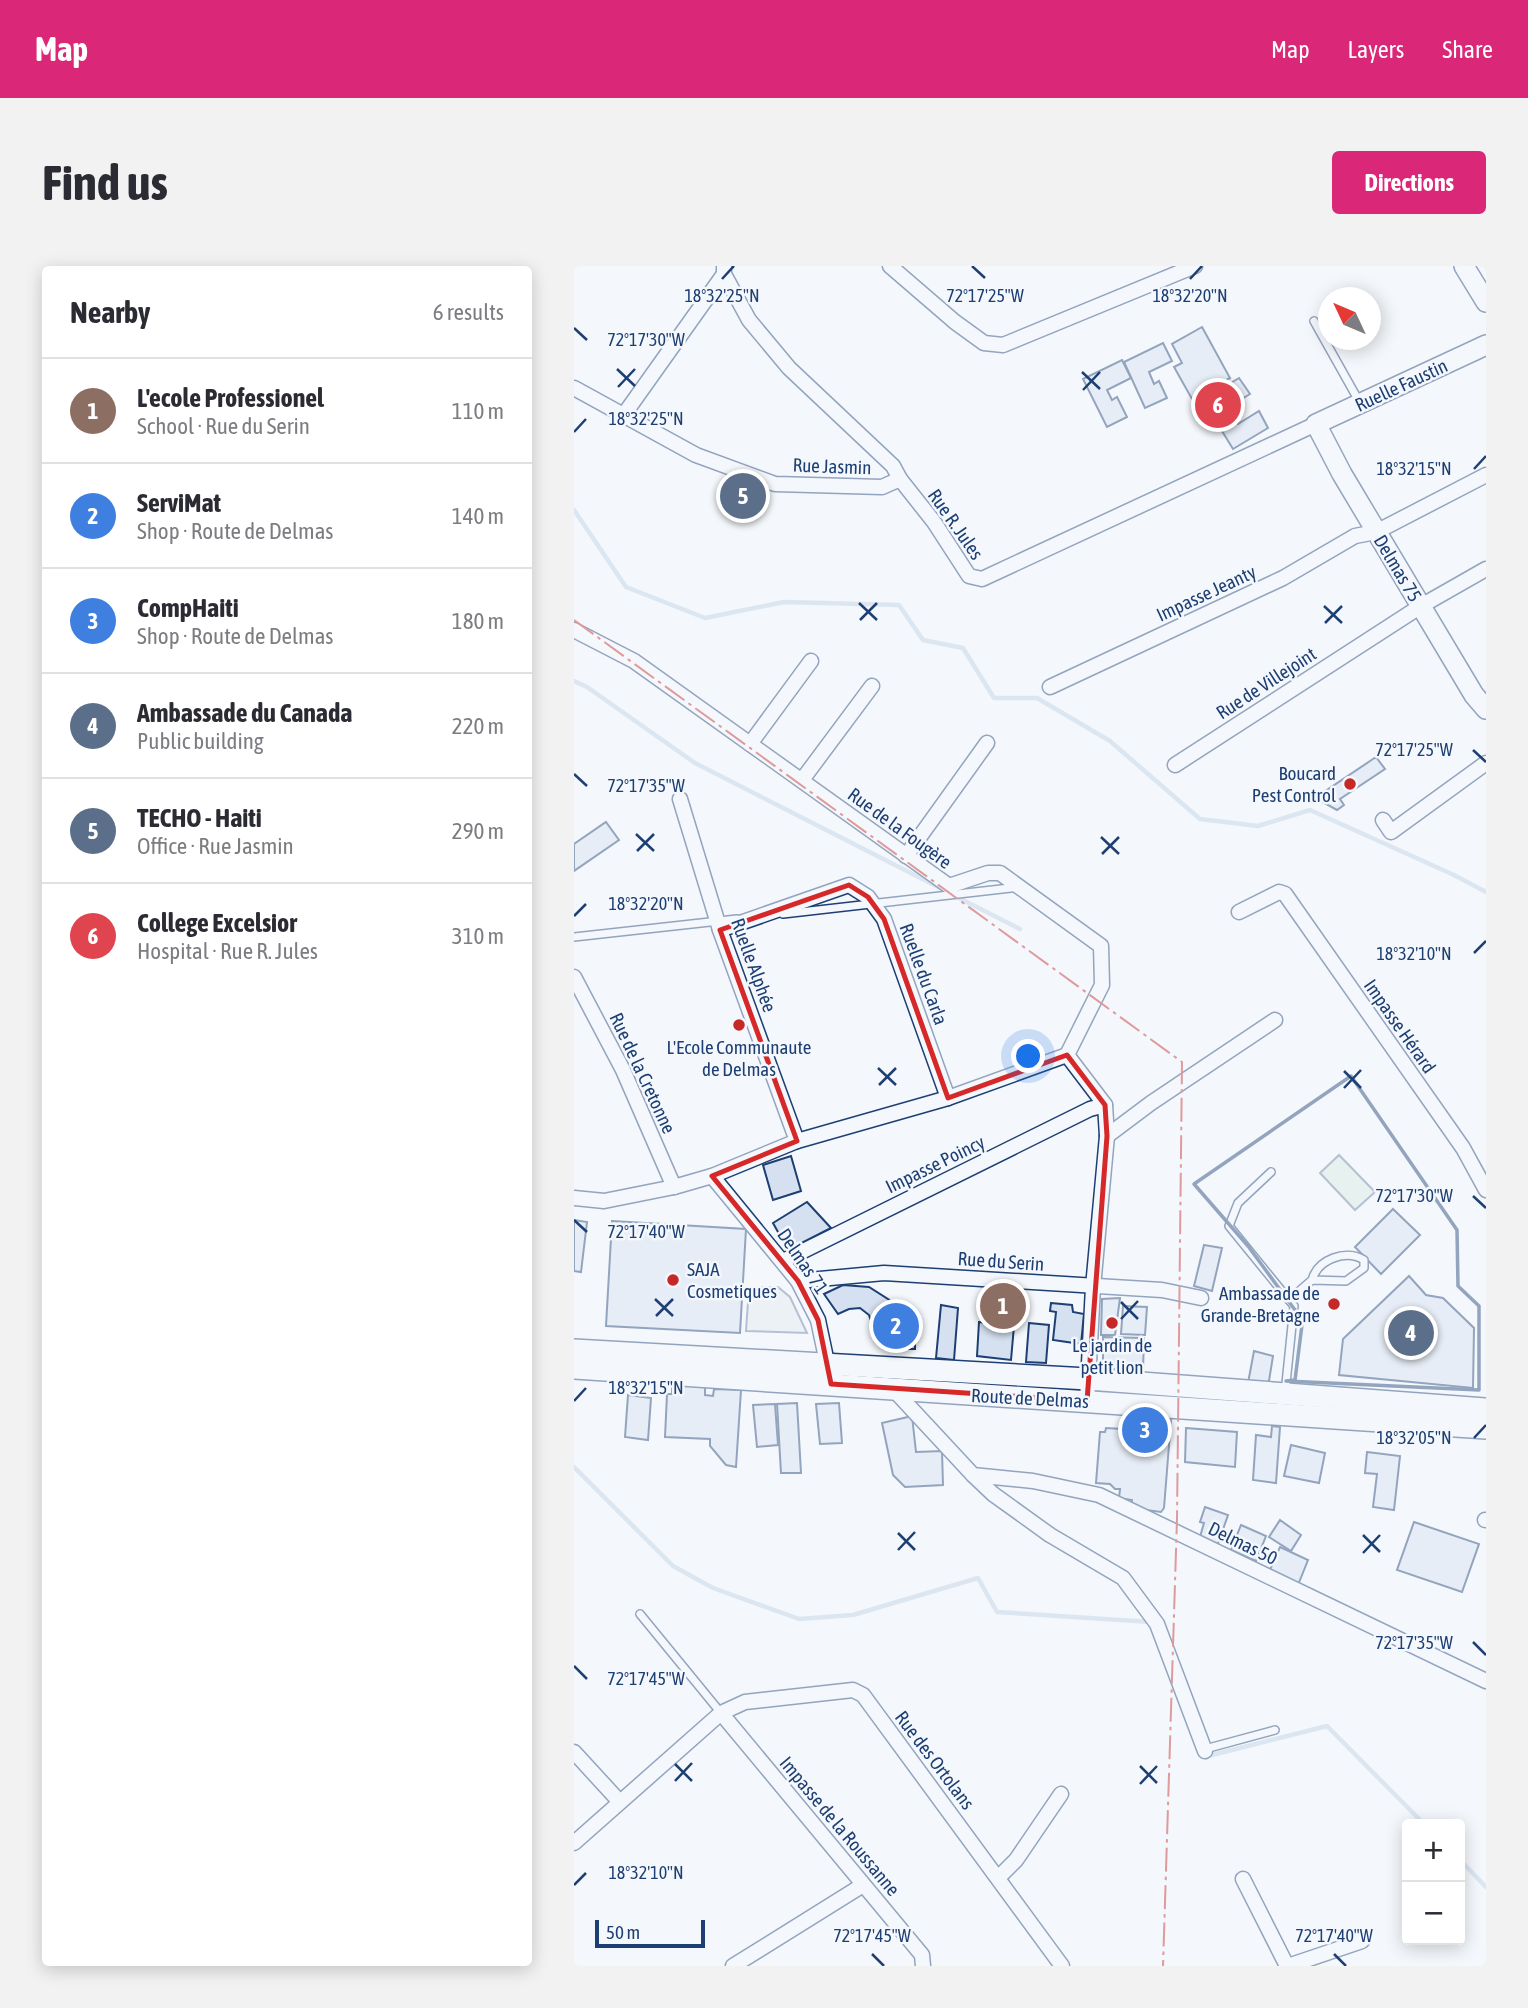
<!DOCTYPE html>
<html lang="en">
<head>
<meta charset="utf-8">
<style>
	:root { --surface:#fff; --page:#f2f2f3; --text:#2b2b33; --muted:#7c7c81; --line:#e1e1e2; --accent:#db2777 }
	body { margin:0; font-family:"Asap Condensed",sans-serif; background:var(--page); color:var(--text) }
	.controls { position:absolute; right:21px; bottom:21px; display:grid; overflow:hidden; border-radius:7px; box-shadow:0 4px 18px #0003 }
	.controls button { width:63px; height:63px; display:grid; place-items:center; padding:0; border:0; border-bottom:2px solid var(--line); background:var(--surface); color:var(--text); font:35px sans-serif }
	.compass { position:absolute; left:744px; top:21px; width:63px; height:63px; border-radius:50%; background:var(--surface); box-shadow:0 4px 18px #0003; rotate:314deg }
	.scale { position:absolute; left:21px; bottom:18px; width:110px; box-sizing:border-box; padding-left:7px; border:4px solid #1d3f73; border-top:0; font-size:19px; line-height:24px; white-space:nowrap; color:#1d3f73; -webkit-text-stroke:5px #f4f7fb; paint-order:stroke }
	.you { position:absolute; left:455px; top:791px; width:24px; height:24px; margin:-18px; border:5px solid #fff; border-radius:50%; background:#1a73e8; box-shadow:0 0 0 10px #1a73e833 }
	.badge { display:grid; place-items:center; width:46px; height:46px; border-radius:50%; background:var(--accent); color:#fff; font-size:23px; font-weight:700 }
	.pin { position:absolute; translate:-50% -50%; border:4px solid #fff; box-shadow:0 2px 7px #0006 }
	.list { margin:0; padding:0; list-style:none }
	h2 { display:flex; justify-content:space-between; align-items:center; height:91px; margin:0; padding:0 28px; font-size:30px }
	h2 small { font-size:23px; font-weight:400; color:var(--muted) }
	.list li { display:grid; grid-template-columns:46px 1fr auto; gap:21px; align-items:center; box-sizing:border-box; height:105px; padding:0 28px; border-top:2px solid var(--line) }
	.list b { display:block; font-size:26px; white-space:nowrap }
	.list p { margin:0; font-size:23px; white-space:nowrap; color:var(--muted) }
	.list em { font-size:23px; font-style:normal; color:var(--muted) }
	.map { position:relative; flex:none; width:912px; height:1700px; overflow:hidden; border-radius:7px }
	header { display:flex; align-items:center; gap:42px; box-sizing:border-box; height:98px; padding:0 35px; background:var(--accent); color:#fff }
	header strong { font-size:33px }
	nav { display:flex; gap:38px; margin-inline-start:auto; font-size:24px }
	.intro { display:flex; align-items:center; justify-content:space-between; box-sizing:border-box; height:168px; padding:0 42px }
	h1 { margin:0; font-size:49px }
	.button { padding:18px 32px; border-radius:7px; background:var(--accent); color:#fff; font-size:24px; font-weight:700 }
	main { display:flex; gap:42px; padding:0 42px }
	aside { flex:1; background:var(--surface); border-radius:7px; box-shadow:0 4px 18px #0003 }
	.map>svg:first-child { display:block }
	.green { fill:#d7e8df; stroke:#687fa3; stroke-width:2 }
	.parking { fill:#e3e8f0; stroke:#687fa3; stroke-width:2 }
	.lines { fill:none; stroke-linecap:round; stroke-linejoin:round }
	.stream { stroke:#bed0e5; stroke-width:4.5 }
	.building { fill:#d5e0f0; stroke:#1d3f73; stroke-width:2 }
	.lane-casing { stroke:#1d3f73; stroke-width:10 }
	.street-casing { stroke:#1d3f73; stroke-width:17 }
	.secondary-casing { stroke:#1d3f73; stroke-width:22 }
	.primary-casing { stroke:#1d3f73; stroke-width:24 }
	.lane { stroke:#f4f7fb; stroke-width:7 }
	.street { stroke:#f4f7fb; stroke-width:14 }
	.secondary { stroke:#f4f7fb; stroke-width:19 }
	.primary { stroke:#f4f7fb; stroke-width:21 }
	.wall { stroke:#1d3f73; stroke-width:3.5 }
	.power { stroke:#c62828; stroke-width:2; stroke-dasharray:24 5 3.5 5; stroke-linecap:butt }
	.marked { fill:none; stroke:#d62828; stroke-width:5; stroke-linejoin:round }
	.ticks { fill:none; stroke:#1d3f73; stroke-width:2.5 }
	.poi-dot { fill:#c62828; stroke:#f4f7fb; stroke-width:2.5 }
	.labels { text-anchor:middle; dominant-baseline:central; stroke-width:5; stroke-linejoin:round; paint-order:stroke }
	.street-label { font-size:19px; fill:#1d3f73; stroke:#f4f7fb }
	.poi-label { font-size:19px; fill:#1d3f73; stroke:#f4f7fb; text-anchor:end }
	.ticks-label { font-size:18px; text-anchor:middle; fill:#1d3f73; stroke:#f4f7fb; stroke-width:5; stroke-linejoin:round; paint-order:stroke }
</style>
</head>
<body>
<header>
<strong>Map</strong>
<nav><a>Map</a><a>Layers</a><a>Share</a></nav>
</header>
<div class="intro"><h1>Find us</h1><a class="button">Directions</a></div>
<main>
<aside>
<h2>Nearby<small>6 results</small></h2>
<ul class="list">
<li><span class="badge" style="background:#8d6e63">1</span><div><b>L'ecole Professionel</b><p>School · Rue du Serin</p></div><em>110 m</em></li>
<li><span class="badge" style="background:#3f7fe0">2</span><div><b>ServiMat</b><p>Shop · Route de Delmas</p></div><em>140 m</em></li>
<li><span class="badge" style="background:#3f7fe0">3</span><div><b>CompHaiti</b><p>Shop · Route de Delmas</p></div><em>180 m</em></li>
<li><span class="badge" style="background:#5c6f8a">4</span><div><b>Ambassade du Canada</b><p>Public building</p></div><em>220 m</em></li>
<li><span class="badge" style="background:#5c6f8a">5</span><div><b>TECHO - Haiti</b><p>Office · Rue Jasmin</p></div><em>290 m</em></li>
<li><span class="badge" style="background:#e0444e">6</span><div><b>College Excelsior</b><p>Hospital · Rue R. Jules</p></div><em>310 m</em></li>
</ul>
</aside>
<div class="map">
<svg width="912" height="1700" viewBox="0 0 912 1700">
	<rect width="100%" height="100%" fill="#f4f7fb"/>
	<polygon class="green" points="765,889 801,926 781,944 746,907"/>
	<polygon class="parking" points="175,1021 204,1021 216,1031 233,1067 172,1065"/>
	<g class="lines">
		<g class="stream">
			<polyline points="0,244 52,321 131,352 210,336 325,339 349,374 389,382 420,432 463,432 536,475 626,553 684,560 736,544 880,609 912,626"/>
			<polyline points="0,415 13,421 121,497 370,624"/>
			<polyline points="381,630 446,663"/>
			<polyline points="0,1201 99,1300 139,1322 225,1353 279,1349 404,1312 423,1346 577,1356"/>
			<polyline points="634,1490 753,1460 850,1558"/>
			<polyline points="886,1594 912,1621"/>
		</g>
	</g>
	<g class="building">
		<polygon points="628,61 656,112 618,133 600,101 608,97 598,78"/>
		<polygon points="589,77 598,95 575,106 580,118 585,115 593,132 571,142 550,96"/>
		<polygon points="548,94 557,112 533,124 538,134 543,131 553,151 533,161 509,113"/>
		<polygon points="665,112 676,128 653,142 664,158 685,145 694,162 659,183 629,134"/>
		<polygon points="802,491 811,503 766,533 770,539 763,544 741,532"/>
		<polygon points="32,556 45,574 0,605 0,578"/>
		<polygon points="217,890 227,925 199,934 189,899"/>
		<polygon points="233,936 257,962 214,984 199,957"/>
		<polygon points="819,943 846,969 807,1008 781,981"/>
		<polygon points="0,954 13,956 7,1006 0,1005"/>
		<polygon points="38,955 172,963 166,1067 32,1060"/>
		<polygon points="630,979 648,982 638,1025 620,1020"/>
		<polygon points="835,1010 852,1029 869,1032 900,1062 899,1122 765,1109 769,1073"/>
		<polygon points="269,1019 295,1021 331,1044 341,1065 341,1083 322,1083 315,1064 309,1058 302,1059 297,1055 295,1049 286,1042 275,1043 264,1048 250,1028"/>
		<polygon points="546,1032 541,1069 527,1069 528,1033"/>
		<polygon points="477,1037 498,1039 499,1046 510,1048 507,1078 479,1074 482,1046 476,1045"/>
		<polygon points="367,1039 384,1042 380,1094 362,1092"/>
		<polygon points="549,1040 573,1041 571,1069 547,1068"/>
		<polygon points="405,1056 440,1060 437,1094 403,1090"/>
		<polygon points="455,1057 475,1059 472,1097 452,1096"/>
		<polygon points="529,1071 570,1072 569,1104 529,1103"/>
		<polygon points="680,1085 699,1090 694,1121 674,1117"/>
		<polygon points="98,1118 131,1120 131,1129 139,1130 140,1123 167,1124 162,1201 152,1199 136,1180 136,1173 91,1171 93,1128 98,1128"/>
		<polygon points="54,1129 77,1132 74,1174 51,1171"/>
		<polygon points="223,1137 227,1207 207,1207 203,1138"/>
		<polygon points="265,1137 268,1177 246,1178 242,1138"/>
		<polygon points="201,1138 204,1179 183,1181 179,1139"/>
		<polygon points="338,1150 342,1186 368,1185 369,1219 331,1221 319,1209 308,1157"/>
		<polygon points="550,1150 597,1154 590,1242 587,1246 557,1242 558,1234 545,1232 546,1223 541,1223 536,1218 522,1217 526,1166 531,1166 532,1162 549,1163"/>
		<polygon points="698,1160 706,1161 702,1217 679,1214 682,1169 697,1171"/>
		<polygon points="612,1162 663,1166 661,1201 611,1196"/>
		<polygon points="717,1179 751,1187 745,1217 710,1210"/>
		<polygon points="793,1186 826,1190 820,1244 799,1241 803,1208 791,1207"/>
		<polygon points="631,1241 654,1249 644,1278 626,1271 630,1257 626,1256"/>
		<polygon points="706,1254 727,1269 717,1285 695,1271"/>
		<polygon points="840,1256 905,1278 888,1326 823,1304"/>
		<polygon points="667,1259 692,1270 682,1295 657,1284"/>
		<polygon points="706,1281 734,1294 724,1319 695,1306"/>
	</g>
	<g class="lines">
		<defs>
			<g id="lane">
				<polyline points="740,55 786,137"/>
				<polyline points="209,648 445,621"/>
				<polyline points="0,671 163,653"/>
				<polyline points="697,906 664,937 655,960 720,1040 711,1127"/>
				<path d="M 715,1034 L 738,1014 L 772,1015 L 790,1002 L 790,994 C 772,983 744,993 738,1014"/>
				<polyline points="66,1348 147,1447"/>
				<polyline points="631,1483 701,1464"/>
			</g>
			<g id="street">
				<polyline points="150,0 150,8 175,54 215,102 319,200 326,213 360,256 395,310 408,313 742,158"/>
				<polyline points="316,0 381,56 410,77 429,79 621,0"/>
				<polyline points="0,122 122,189 201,218 308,221 326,213"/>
				<polyline points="49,150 150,8"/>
				<polyline points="0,364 60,395 375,620 414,607 426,607 527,680 528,719 493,789 374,832 223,875 138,910 100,921 30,935 0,932"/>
				<polyline points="476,421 709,312 781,270 802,266 912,209"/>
				<polyline points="176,478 237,395"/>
				<polyline points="601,499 847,340 912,303"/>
				<polyline points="228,514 298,420"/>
				<polyline points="106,533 146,664 223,875"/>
				<polyline points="809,554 817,566 912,497"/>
				<polyline points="332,590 413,477"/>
				<polyline points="665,646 705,626 711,628 889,882 912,924"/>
				<polyline points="146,664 275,619 294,631 310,653 374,832"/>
				<polyline points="0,711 49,804 100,921"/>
				<polyline points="493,789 531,839 533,870 519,1021 513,1135"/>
				<polyline points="533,870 577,837 701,754"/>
				<polyline points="138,910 224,1015 244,1054 255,1106"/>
				<polyline points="209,995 516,843 531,839"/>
				<polyline points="224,1015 310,1007 588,1024 627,1032"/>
				<polyline points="320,1124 399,1209 459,1215 525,1229 912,1415"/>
				<polyline points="399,1209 419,1228 476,1269 549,1312 583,1358 631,1485"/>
				<polyline points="911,1254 912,1254"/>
				<polyline points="147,1447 348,1689 349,1700"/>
				<polyline points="0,1486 45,1535"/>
				<polyline points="0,1577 147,1447 171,1436 279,1424 289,1429 488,1700"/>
				<polyline points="425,1611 442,1594 487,1528"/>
				<polyline points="669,1613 713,1700"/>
				<polyline points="159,1700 289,1619"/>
				<polyline points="714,1700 788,1675"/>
			</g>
			<g id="secondary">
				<polyline points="890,0 912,36"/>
				<polyline points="912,79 742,158 768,208 900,429 912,443"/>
			</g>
			<g id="primary">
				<polyline points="0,1084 514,1113 912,1143"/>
				<polyline points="0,1102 912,1162"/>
			</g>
		</defs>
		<use href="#lane" class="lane-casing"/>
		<use href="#street" class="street-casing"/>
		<use href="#secondary" class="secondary-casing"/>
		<use href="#primary" class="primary-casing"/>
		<use href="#lane" class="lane"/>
		<use href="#street" class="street"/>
		<use href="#secondary" class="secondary"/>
		<use href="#primary" class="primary"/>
		<polygon class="wall" points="777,810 883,964 884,1020 905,1040 905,1124 712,1115 721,1114 728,1059 721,1044 674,980 620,918"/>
		<polyline class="power" points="0,354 608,796 603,1253 589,1700"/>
	</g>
	<path d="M0 0H912V1700H0ZM 275,619 L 294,631 L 310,653 L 374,832 L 493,789 L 531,839 L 533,870 L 513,1135 L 257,1118 L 244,1054 L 224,1015 L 138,910 L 223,875 L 146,664 Z" fill="#f4f7fb" fill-opacity=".55" fill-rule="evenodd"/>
	<path class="marked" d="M 275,619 L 294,631 L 310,653 L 374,832 L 493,789 L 531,839 L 533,870 L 513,1135 L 257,1118 L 244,1054 L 224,1015 L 138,910 L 223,875 L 146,664 Z"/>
	<path class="ticks" d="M 398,0 L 411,12M 148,13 L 160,0M 616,13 L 628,0M 0,62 L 13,74M 43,103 L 61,120M 508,106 L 526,123M 44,121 L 61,103M 509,124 L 526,106M 0,166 L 12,153M 900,203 L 912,190M 285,337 L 303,354M 750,340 L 768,357M 286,354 L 303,337M 751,357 L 768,340M 899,484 L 912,496M 0,508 L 13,520M 62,568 L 80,585M 527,571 L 545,588M 63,585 L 80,568M 528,588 L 545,571M 0,650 L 12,638M 900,687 L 912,675M 304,802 L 322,819M 770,805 L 787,822M 305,819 L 322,802M 770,822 L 787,804M 899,930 L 912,942M 0,954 L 13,966M 81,1033 L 99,1050M 547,1036 L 564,1053M 82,1050 L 99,1033M 547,1053 L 564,1035M 0,1135 L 12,1122M 900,1172 L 912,1159M 324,1267 L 341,1284M 789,1269 L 806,1286M 324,1284 L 341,1266M 789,1287 L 806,1269M 899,1376 L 912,1389M 0,1400 L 13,1413M 101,1498 L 118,1515M 566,1500 L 583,1517M 101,1515 L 118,1497M 566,1518 L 583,1500M 0,1619 L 12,1607M 298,1688 L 310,1700M 760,1688 L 772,1700"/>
	<g class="poi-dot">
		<circle cx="776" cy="518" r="7"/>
		<circle cx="165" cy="759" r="7"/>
		<circle cx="99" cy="1014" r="7"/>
		<circle cx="760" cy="1038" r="7"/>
		<circle cx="538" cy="1057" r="7"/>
	</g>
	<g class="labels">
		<g class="street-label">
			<text transform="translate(827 119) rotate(-25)">Ruelle Faustin</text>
			<text transform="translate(258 200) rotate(2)">Rue Jasmin</text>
			<text transform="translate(382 258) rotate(55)">Rue R. Jules</text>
			<text transform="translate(824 302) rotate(59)">Delmas 75</text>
			<text transform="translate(632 327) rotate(-25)">Impasse Jeanty</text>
			<text transform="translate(692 417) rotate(-33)">Rue de Villejoint</text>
			<text transform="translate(326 562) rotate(36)">Rue de la Fougère</text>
			<text transform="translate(180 699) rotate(70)">Ruelle Alphée</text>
			<text transform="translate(350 708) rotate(70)">Ruelle du Carla</text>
			<text transform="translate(826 760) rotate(55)">Impasse Hérard</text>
			<text transform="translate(69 807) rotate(65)">Rue de la Cretonne</text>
			<text transform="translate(361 898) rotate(-26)">Impasse Poincy</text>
			<text transform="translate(229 995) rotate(56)">Delmas 71</text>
			<text transform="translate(427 995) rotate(4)">Rue du Serin</text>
			<text transform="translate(456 1132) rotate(3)">Route de Delmas</text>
			<text transform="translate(669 1277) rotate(26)">Delmas 50</text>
			<text transform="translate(361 1494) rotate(53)">Rue des Ortolans</text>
			<text transform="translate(266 1560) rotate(50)">Impasse de la Roussanne</text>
		</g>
		<g class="poi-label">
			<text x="762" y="507">Boucard<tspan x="762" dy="22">Pest Control</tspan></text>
			<text x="165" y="781" text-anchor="middle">L'Ecole Communaute<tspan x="165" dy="22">de Delmas</tspan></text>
			<text x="113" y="1003" text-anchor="start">SAJA<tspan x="113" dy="22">Cosmetiques</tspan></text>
			<text x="746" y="1027">Ambassade de<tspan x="746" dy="22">Grande-Bretagne</tspan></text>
			<text x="538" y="1079" text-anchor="middle">Le jardin de<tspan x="538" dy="22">petit lion</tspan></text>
		</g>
	</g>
	<g class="ticks-label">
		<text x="411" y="36">72°17'25"W</text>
		<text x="148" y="36">18°32'25"N</text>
		<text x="616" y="36">18°32'20"N</text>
		<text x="72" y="80">72°17'30"W</text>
		<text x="72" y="159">18°32'25"N</text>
		<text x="840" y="209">18°32'15"N</text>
		<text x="840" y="490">72°17'25"W</text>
		<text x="72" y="526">72°17'35"W</text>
		<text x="72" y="644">18°32'20"N</text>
		<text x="840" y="694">18°32'10"N</text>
		<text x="840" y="936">72°17'30"W</text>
		<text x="72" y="972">72°17'40"W</text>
		<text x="72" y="1128">18°32'15"N</text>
		<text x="840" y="1178">18°32'05"N</text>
		<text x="840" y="1383">72°17'35"W</text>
		<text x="72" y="1419">72°17'45"W</text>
		<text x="72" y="1613">18°32'10"N</text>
		<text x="298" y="1676">72°17'45"W</text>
		<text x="760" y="1676">72°17'40"W</text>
	</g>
</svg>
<div class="controls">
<button>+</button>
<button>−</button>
</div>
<svg class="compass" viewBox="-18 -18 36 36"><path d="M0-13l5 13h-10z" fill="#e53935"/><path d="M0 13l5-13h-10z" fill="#7c7c81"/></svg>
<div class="scale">50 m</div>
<div class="you"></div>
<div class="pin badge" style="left:429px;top:1040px;background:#8d6e63">1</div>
<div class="pin badge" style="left:322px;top:1060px;background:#3f7fe0">2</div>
<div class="pin badge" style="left:571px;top:1164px;background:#3f7fe0">3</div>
<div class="pin badge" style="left:837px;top:1067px;background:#5c6f8a">4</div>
<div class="pin badge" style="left:169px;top:230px;background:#5c6f8a">5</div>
<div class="pin badge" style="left:644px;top:139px;background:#e0444e">6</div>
</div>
</main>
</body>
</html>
